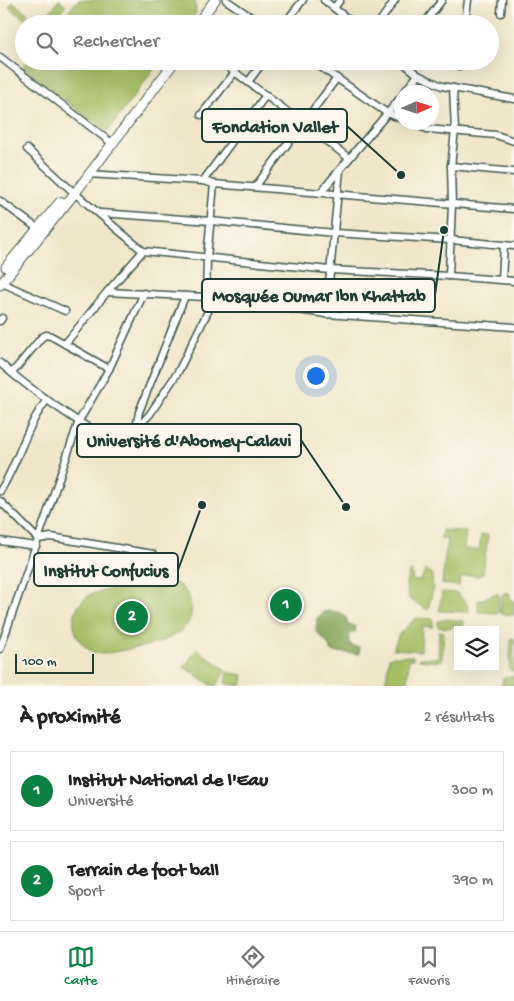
<!DOCTYPE html>
<html lang="fr">
<head>
<meta charset="utf-8">
<style>
	:root { --surface:#fff; --page:#f2f2f2; --text:#222; --muted:#767676; --line:#e0e0e0; --accent:#0b8043 }
	body { margin:0; font-family:"Gochi Hand",sans-serif; background:var(--page); color:var(--text) }
	.controls { position:absolute; right:15px; bottom:15px; display:grid; overflow:hidden; border-radius:0px; box-shadow:0 5px 20px #0002 }
	.controls button { width:45px; height:45px; display:grid; place-items:center; padding:0; border:0; border-bottom:1px solid var(--line); background:var(--surface); color:var(--text); font:25px sans-serif }
	.compass { position:absolute; left:394px; top:85px; width:45px; height:45px; border-radius:50%; background:var(--surface); box-shadow:0 5px 20px #0002; rotate:87deg }
	.scale { position:absolute; left:15px; bottom:12px; width:79px; box-sizing:border-box; padding-left:5px; border:2px solid #1f3d34; border-top:0; font-size:14px; line-height:18px; white-space:nowrap; color:#1f3d34; -webkit-text-stroke:4px #fbf7ec; paint-order:stroke }
	.you { position:absolute; left:315px; top:375px; width:18px; height:18px; margin:-12px; border:4px solid #fff; border-radius:50%; background:#1a73e8; box-shadow:0 0 0 8px #1a73e833 }
	.badge { display:grid; place-items:center; width:32px; height:32px; border-radius:50%; background:var(--accent); color:#fff; font-size:16px; font-weight:700 }
	.pin { position:absolute; translate:-50% -50%; border:2px solid #fff; box-shadow:0 1px 5px #0006 }
	.list { margin:0; padding:0; list-style:none }
	h2 { display:flex; justify-content:space-between; align-items:center; height:65px; margin:0; padding:0 20px; font-size:21px }
	h2 small { font-size:16px; font-weight:400; color:var(--muted) }
	.list li { display:grid; grid-template-columns:32px 1fr auto; gap:15px; align-items:center; box-sizing:border-box; height:80px; margin:0 10px 10px; padding:0 10px; border:1px solid var(--line); border-radius:0px }
	.list b { display:block; font-size:19px; white-space:nowrap }
	.list p { margin:0; font-size:16px; white-space:nowrap; color:var(--muted) }
	.list em { font-size:16px; font-style:normal; color:var(--muted) }
	.icon { flex:none; width:28px; height:28px; fill:none; stroke:currentColor; stroke-width:2; stroke-linecap:round; stroke-linejoin:round }
	.map { position:relative; flex:none; width:514px; height:686px; overflow:hidden }
	.search { position:absolute; background:var(--surface); box-shadow:0 5px 20px #0002; left:15px; right:15px; top:15px; height:55px; display:flex; align-items:center; gap:12px; box-sizing:border-box; padding:0 18px; border-radius:28px; color:var(--muted); font-size:19px }
	.sheet { height:245px; background:var(--surface) }
	nav { display:flex; justify-content:space-around; align-items:center; box-sizing:border-box; height:70px; border-top:1px solid var(--line); background:var(--surface); font-size:14px; color:var(--muted) }
	nav a { display:grid; justify-items:center; gap:2px }
	nav .on { color:var(--accent) }
	.map>svg:first-child { display:block }
	.green { fill:#a5bd63; stroke:#627d4c }
	.forest { fill:#84a459; stroke:#527046 }
	.lines { fill:none; stroke-linecap:round; stroke-linejoin:round }
	.minor-casing { stroke:#3e564b; stroke-width:9 }
	.secondary-casing { stroke:#3e564b; stroke-width:11 }
	.minor { stroke:#fff; stroke-width:6 }
	.secondary { stroke:#fff; stroke-width:9 }
	.leader { fill:none; stroke:#1f3d34; stroke-width:2 }
	.callout-dot { fill:#1f3d34; stroke:#fbf7ec; stroke-width:2 }
	.callout { fill:#fbf7ec; stroke:#1f3d34; stroke-width:2 }
	.callout-label { font-size:18px; text-anchor:middle; font-weight:bold; fill:#1f3d34 }
</style>
</head>
<body>
<div class="map">
<svg width="514" height="686" viewBox="0 0 514 686">
	<rect width="100%" height="100%" fill="#fbf7ec"/>
	<filter id="ink" filterUnits="userSpaceOnUse"><feTurbulence type="fractalNoise" baseFrequency=".02" numOctaves="2"/><feDisplacementMap in="SourceGraphic" scale="10" xChannelSelector="R" yChannelSelector="G"/><feConvolveMatrix kernelMatrix="1 2 1 2 8 2 1 2 1" color-interpolation-filters="sRGB"/></filter>
	<filter id="wash" filterUnits="userSpaceOnUse"><feTurbulence type="fractalNoise" baseFrequency=".0096" numOctaves="4" result="noise"/><feDisplacementMap in="SourceGraphic" scale="20" xChannelSelector="R" yChannelSelector="G"/><feGaussianBlur stdDeviation="1.12" result="paint"/><feColorMatrix in="noise" values="0 0 0 0 0 0 0 0 0 0 0 0 0 0 0 0 0 1.4 0 .05"/><feComposite in="paint" operator="in"/></filter>
	<g filter="url(#wash)">
		<rect width="100%" height="100%" fill="#f0e7cb"/>
		<g class="green">
			<polygon points="59,0 66,5 50,24 40,24"/>
			<polygon points="78,0 195,0 196,13 188,24 58,24"/>
			<polygon points="13,2 28,14 24,19 9,7"/>
			<polygon points="27,61 160,61 109,130 104,131 23,67"/>
			<polygon points="442,530 466,531 464,549 479,550 481,535 488,535 483,573 480,576 469,575 460,578 459,586 442,584 447,539 441,539"/>
			<polygon points="411,570 413,581 421,580 425,570 432,573 433,589 428,610 409,599 406,584 409,572"/>
			<path d="M 158,578 C 171,579 184,585 189,598 C 205,644 133,647 105,654 C 81,655 65,625 79,605 C 82,601 87,597 91,594 Z"/>
			<polygon points="442,592 457,593 467,604 469,612 439,611"/>
			<polygon points="506,592 508,592 511,599 514,601 514,615 501,614 502,595"/>
			<polygon points="494,594 499,594 500,612 496,613 478,612 478,601"/>
			<polygon points="416,618 433,619 433,627 422,626 421,651 393,649 399,634"/>
			<polygon points="448,619 461,621 464,622 463,630 459,630 459,626 452,625 452,628 438,627 438,621"/>
			<polygon points="439,631 444,632 442,661 437,660 437,662 419,660 420,658 438,658"/>
			<polygon points="511,638 514,638 514,672 509,669"/>
			<polygon points="197,649 226,670 216,686 213,686 184,667"/>
			<polygon points="393,656 413,656 413,659 409,659 407,686 385,686 389,658"/>
			<polygon points="227,672 243,675 241,686 225,683"/>
			<polygon points="514,676 514,685 502,685 503,678"/>
		</g>
		<path class="forest" d="M 330,611 C 341,613 346,612 348,625 L 355,626 L 356,631 L 350,634 L 349,642 L 352,646 L 359,647 L 360,654 L 332,652 L 327,643 L 316,631 L 317,618 L 323,612 Z"/>
	</g>
	<g filter="url(#ink)">
		<g class="lines">
			<defs>
				<g id="minor">
					<polyline points="226,0 261,24"/>
					<polyline points="324,0 354,24"/>
					<polyline points="334,8 340,0"/>
					<polyline points="501,13 502,0"/>
					<polyline points="284,24 303,0"/>
					<polyline points="336,24 342,15"/>
					<polyline points="378,24 395,0"/>
					<polyline points="424,24 442,0"/>
					<polyline points="465,24 468,0"/>
					<polyline points="0,57 113,144"/>
					<polyline points="220,61 349,158"/>
					<polyline points="312,61 387,113 402,119"/>
					<polyline points="401,61 418,75 442,86 514,99"/>
					<polyline points="459,66 459,61"/>
					<polyline points="248,82 264,61"/>
					<polyline points="404,92 418,75"/>
					<polyline points="201,115 235,72"/>
					<polyline points="408,122 427,129 496,135 514,141"/>
					<polyline points="27,149 71,190 143,251 330,270 449,276 514,281"/>
					<polyline points="451,166 514,172"/>
					<polyline points="88,174 203,181 214,184 514,209"/>
					<polyline points="203,181 266,95"/>
					<polyline points="255,187 337,78"/>
					<polyline points="321,192 402,96"/>
					<polyline points="0,201 37,228"/>
					<polyline points="101,213 211,221 334,233 451,240 514,246"/>
					<polyline points="449,276 452,204 451,166 455,130 453,88"/>
					<polyline points="502,279 504,245"/>
					<polyline points="2,283 65,311"/>
					<polyline points="107,292 206,297 326,314 514,327"/>
					<polyline points="206,297 207,258 214,184"/>
					<polyline points="326,314 340,170"/>
					<polyline points="0,321 2,318"/>
					<polyline points="65,344 107,292 143,251"/>
					<path d="M 0,363 C 19,380 102,444 124,442 L 150,414 L 178,372 L 214,299"/>
					<polyline points="12,373 42,337 46,335 51,336 109,369"/>
					<polyline points="136,429 139,412 185,296"/>
					<path d="M 0,491 C 19,462 25,427 47,400"/>
					<polyline points="0,501 38,539 51,537 153,554"/>
					<polyline points="0,541 36,546"/>
					<polyline points="0,649 79,421 109,369 144,293"/>
				</g>
				<g id="secondary">
					<polyline points="197,24 215,0"/>
					<polyline points="6,267 60,202"/>
					<polyline points="0,285 75,193 175,61"/>
				</g>
			</defs>
			<use href="#minor" class="minor-casing"/>
			<use href="#secondary" class="secondary-casing"/>
			<use href="#minor" class="minor"/>
			<use href="#secondary" class="secondary"/>
		</g>
	</g>
	<path class="leader" d="M401 175L347 126M444 230L435 295M346 507L301 440M202 505L178 570"/>
	<g class="callout-dot">
		<circle cx="401" cy="175" r="5"/>
		<circle cx="444" cy="230" r="5"/>
		<circle cx="346" cy="507" r="5"/>
		<circle cx="202" cy="505" r="5"/>
	</g>
	<g class="callout">
		<rect x="202" y="109" width="145" height="33" rx="5"/>
		<rect x="202" y="279" width="233" height="33" rx="5"/>
		<rect x="77" y="424" width="224" height="33" rx="5"/>
		<rect x="34" y="553" width="144" height="33" rx="5"/>
	</g>
	<g class="callout-label">
		<text x="275" y="132">Fondation Vallet</text>
		<text x="319" y="301">Mosquée Oumar Ibn Khattab</text>
		<text x="189" y="446">Université d'Abomey-Calavi</text>
		<text x="106" y="576">Institut Confucius</text>
	</g>
</svg>
<div class="controls">
<button><svg class="icon" aria-label="layers" viewBox="0 0 24 24"><path d="M12 4l9 5-9 5-9-5zM3 14l9 5 9-5"/></svg></button>
</div>
<svg class="compass" viewBox="-18 -18 36 36"><path d="M0-13l5 13h-10z" fill="#e53935"/><path d="M0 13l5-13h-10z" fill="#767676"/></svg>
<div class="scale">100 m</div>
<div class="you"></div>
<div class="pin badge" style="left:286px;top:605px">1</div>
<div class="pin badge" style="left:132px;top:617px">2</div>
<div class="search"><svg class="icon" aria-label="search" viewBox="0 0 24 24"><circle cx="10" cy="10" r="6"/><path d="M15 15l6 6"/></svg>Rechercher</div>
</div>
<section class="sheet">
<h2>À proximité<small>2 résultats</small></h2>
<ul class="list">
<li><span class="badge">1</span><div><b>Institut National de l'Eau</b><p>Université</p></div><em>300 m</em></li>
<li><span class="badge">2</span><div><b>Terrain de foot ball</b><p>Sport</p></div><em>390 m</em></li>
</ul>
</section>
<nav>
<a class="on"><svg class="icon" aria-label="map" viewBox="0 0 24 24"><path d="M3 6l6-2 6 2 6-2v14l-6 2-6-2-6 2zM9 4v14M15 6v14"/></svg>Carte</a>
<a><svg class="icon" aria-label="directions" viewBox="0 0 24 24"><path d="M12 3l9 9-9 9-9-9zM9 14v-3h6M13 9l2 2-2 2"/></svg>Itinéraire</a>
<a><svg class="icon" aria-label="saved" viewBox="0 0 24 24"><path d="M7 4h10v16l-5-4-5 4z"/></svg>Favoris</a>
</nav>
</body>
</html>
